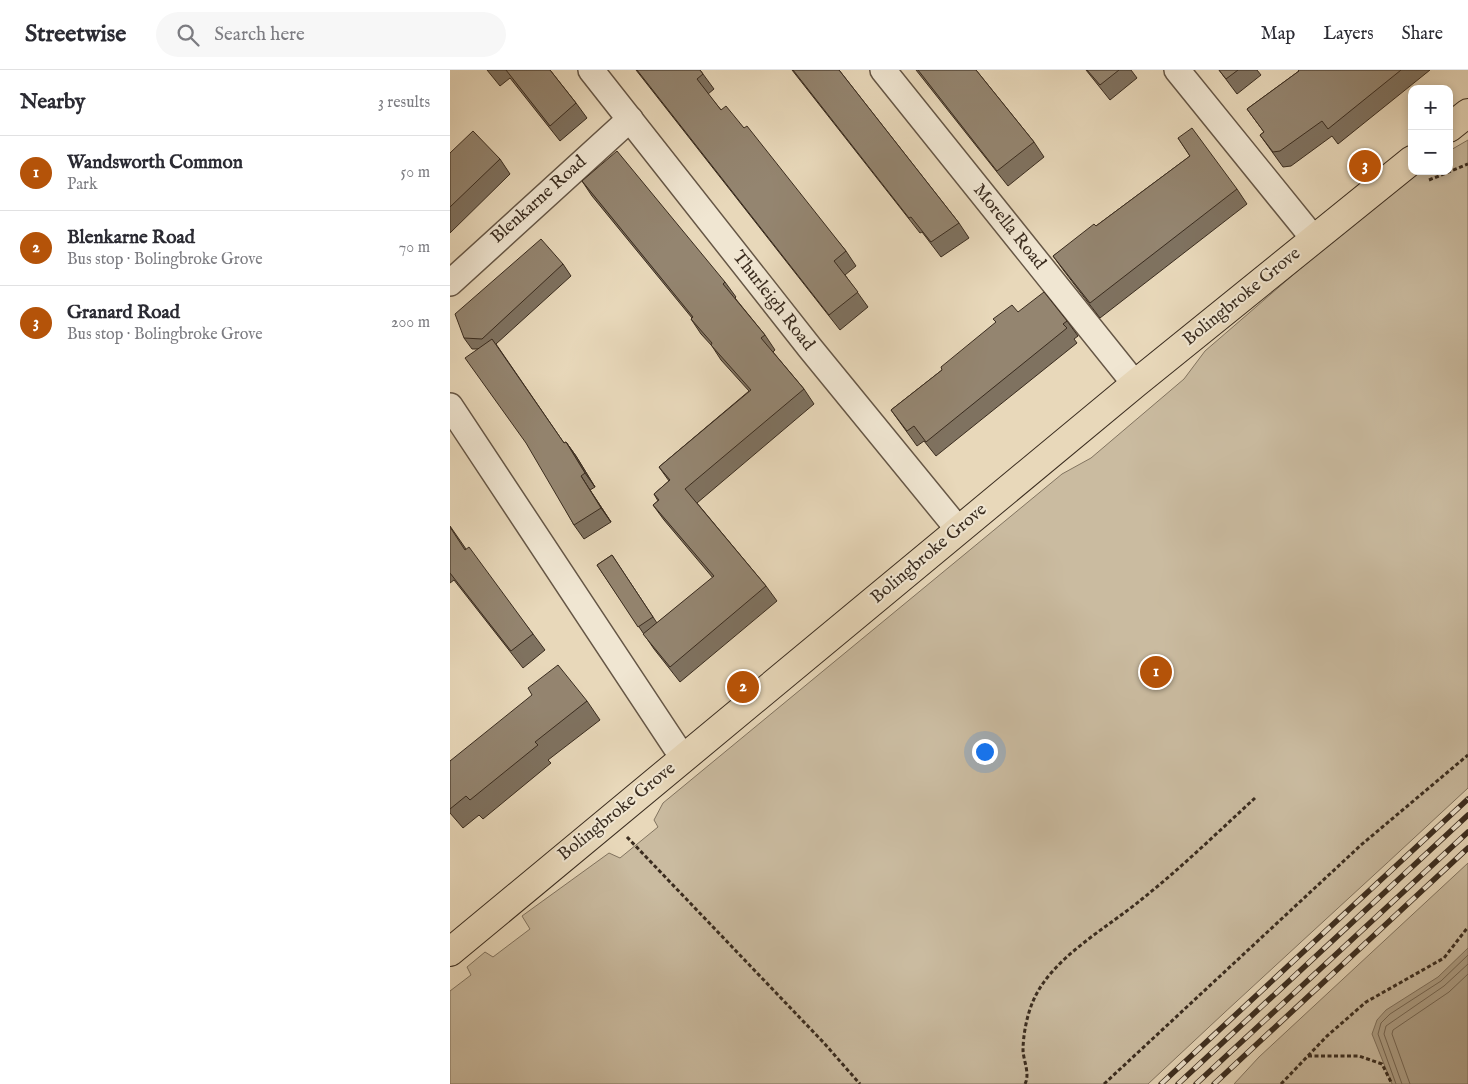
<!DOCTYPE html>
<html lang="en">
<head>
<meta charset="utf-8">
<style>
	:root { --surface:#fff; --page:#f7f7f7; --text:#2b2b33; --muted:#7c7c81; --line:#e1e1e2; --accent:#b45309 }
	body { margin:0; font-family:"IM FELL English",serif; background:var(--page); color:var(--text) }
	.controls { position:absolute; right:15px; top:15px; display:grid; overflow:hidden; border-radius:10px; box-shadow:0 2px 8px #0003 }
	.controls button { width:45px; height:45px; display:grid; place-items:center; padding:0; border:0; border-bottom:1px solid var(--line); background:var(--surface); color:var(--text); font:25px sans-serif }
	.you { position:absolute; left:534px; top:681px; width:18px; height:18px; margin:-12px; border:4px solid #fff; border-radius:50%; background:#1a73e8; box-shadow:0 0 0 8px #1a73e833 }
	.badge { display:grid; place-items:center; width:32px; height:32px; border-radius:50%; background:var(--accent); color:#fff; font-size:16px; font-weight:700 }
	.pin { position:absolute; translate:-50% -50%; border:2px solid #fff; box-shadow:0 1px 5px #0006 }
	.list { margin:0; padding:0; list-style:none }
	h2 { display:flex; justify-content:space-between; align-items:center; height:65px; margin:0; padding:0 20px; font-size:21px }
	h2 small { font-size:16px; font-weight:400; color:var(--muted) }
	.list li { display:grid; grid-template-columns:32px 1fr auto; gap:15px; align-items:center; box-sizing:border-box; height:75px; padding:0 20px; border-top:1px solid var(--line) }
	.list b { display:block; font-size:19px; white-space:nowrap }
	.list p { margin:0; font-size:16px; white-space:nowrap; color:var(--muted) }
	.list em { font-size:16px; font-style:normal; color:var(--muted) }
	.icon { flex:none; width:28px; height:28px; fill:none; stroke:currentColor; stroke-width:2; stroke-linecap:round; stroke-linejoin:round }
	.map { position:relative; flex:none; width:1018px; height:1014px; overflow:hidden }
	header { display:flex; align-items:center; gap:30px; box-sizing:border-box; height:70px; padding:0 25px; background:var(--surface); border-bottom:1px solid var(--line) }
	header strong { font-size:24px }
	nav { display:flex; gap:28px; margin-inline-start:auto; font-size:18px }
	.search { width:350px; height:45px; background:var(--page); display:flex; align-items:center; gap:12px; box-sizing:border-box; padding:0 18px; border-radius:28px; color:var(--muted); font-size:19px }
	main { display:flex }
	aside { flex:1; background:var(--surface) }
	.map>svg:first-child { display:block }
	.green { fill:#cabba0; stroke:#827460 }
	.water { fill:#ad9e85; stroke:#7f705c }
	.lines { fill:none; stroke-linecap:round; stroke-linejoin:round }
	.shore { stroke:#746552; stroke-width:1 }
	.minor-casing { stroke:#665746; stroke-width:28 }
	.major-casing { stroke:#3a2c1f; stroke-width:30 }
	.path { stroke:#3a2c1f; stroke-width:3; stroke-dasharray:4 2.5; stroke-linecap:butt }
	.minor { stroke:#f0e6d2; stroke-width:25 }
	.major { stroke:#e8d8ba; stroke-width:28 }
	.rail-casing { stroke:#3a2c1f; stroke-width:5.5 }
	.rail { stroke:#f0e6d2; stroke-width:4; stroke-dasharray:11; stroke-linecap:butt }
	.wall { fill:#7f7260; stroke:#3a2c1f }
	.shaded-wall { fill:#685d4e; stroke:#3a2c1f }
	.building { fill:#948570; stroke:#3a2c1f }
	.labels { text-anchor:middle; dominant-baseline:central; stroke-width:4; stroke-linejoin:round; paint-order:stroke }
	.street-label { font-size:18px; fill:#3a2c1f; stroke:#f0e6d2 }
</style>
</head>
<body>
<header>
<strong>Streetwise</strong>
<div class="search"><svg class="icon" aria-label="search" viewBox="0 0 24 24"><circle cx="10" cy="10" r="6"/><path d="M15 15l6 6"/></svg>Search here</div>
<nav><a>Map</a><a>Layers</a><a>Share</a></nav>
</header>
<main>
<aside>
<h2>Nearby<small>3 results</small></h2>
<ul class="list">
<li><span class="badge">1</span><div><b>Wandsworth Common</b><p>Park</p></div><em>50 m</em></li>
<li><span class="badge">2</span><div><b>Blenkarne Road</b><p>Bus stop · Bolingbroke Grove</p></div><em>70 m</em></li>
<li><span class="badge">3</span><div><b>Granard Road</b><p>Bus stop · Bolingbroke Grove</p></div><em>200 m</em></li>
</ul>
</aside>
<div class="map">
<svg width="1018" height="1014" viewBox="0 0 1018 1014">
	<rect width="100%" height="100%" fill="#e8d8ba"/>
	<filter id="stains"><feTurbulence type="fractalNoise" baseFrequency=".004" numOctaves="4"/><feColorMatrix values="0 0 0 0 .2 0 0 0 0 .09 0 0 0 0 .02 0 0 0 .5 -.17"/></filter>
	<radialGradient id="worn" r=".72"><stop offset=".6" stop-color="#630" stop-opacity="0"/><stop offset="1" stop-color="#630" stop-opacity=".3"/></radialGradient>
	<g class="green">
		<path d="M 1018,70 L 1018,718 C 912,817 804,914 698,1014 L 0,1014 L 0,921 L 21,905 L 17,897 L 35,882 L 43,887 L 80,859 L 72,846 L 159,783 L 170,788 L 208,757 L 204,750 L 213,733 L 612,404 L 641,388 L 734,309 L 755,281 L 961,103 L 999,101 L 999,81 Z"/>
		<polygon points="1018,793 1018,1014 784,1014 809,987"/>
	</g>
	<polygon class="water" points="1018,878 1018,1014 942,1014 922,964 927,950 936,940 988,907"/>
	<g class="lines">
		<g class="shore">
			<polyline points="946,1014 928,964 931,953 940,944 991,911 1018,885"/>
			<polyline points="952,1014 934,964 936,956 994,916 1018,894"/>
			<polyline points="960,1014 942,964 943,960 999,922 1018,904"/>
		</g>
		<defs>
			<g id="minor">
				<polyline points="141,0 360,278 508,459"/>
				<polyline points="433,0 685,314"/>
				<polyline points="727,0 864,169"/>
				<polyline points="0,213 180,49"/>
				<polyline points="0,336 233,688"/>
			</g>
			<g id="major">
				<polyline points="999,58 1018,43"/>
				<polyline points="0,882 685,314 962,90"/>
			</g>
		</defs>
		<use href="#minor" class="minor-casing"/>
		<use href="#major" class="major-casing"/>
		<g class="path">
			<polyline points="979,110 1018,94"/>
			<polyline points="177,767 374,973 410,1014"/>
			<polyline points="858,986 909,986 932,994 942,1014"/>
			<path d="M 575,1014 C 580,1004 574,992 573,981 C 573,965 577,944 584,929 C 603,887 657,858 692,829 C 731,798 768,762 805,728"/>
			<polyline points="654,1014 911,775 1018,685"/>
			<polyline points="831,1014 877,966 916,932 994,888 1018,857"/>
		</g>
		<use href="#minor" class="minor"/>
		<use href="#major" class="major"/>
		<defs>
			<g id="rail">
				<polyline points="711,1014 1018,729"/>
				<polyline points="728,1014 1018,745"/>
				<polyline points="746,1014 1018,762"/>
				<polyline points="764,1014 1018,778"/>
			</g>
		</defs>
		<use href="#rail" class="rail-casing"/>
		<use href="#rail" class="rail"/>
	</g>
	<g class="wall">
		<polygon points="37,0 100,0 126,33 137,48 110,71 60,8 50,16"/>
		<polygon points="186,0 250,0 264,19 258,24 271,40 294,58 396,181 406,196 395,205 418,237 390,260"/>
		<polygon points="342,0 389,0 509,153 519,168 491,187 472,162 470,163"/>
		<polygon points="466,0 526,0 584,72 594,87 558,116"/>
		<polygon points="636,0 681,0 687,8 660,30"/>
		<polygon points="769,0 807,0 811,5 787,24"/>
		<polygon points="848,0 980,0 888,74 882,66 841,96 833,97 810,65 814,62 797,39 849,1"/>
		<polygon points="728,68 787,119 797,134 650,248 614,201 603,186 646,156 740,86"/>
		<polygon points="0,83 50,89 60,104 0,163"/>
		<polygon points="132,111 275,212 286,227 285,228 315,265 325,280 323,282 354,319 364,334 247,433 316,516 327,531 230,612 204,579 147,495 162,485 207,553 263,508 214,450 203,435 208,431 204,424 219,411 209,397 299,321 271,290 262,276 251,264 241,249 242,248 142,126"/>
		<polygon points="113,194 121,206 46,274 114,373 116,372 126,386 145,417 140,420 161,452 134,469 124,455 28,279 22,279 14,268"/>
		<polygon points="568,242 617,251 628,266 624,269 627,273 486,386 474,371 467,376 441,340 492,300 546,253"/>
		<polygon points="0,456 16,479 83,564 95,580 73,598 4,510 0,513"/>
		<polygon points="137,631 150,650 98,690 101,693 33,749 29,745 13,758 0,743 0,691"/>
	</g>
	<g class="shaded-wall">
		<polygon points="116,372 126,386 145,417 135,403"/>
		<polygon points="131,406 140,420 161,452 151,438"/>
	</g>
	<g class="building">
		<polygon points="56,0 100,0 126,33 100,56"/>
		<polygon points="187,0 250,0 253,4 247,9 271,40 276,36 294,58 297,56 396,181 384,191 408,222 379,245"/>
		<polygon points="343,0 389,0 509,153 481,172 461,147 459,148"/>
		<polygon points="468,0 526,0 584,72 547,101"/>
		<polygon points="637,0 669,0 650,15"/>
		<polygon points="769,0 788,0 776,9"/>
		<polygon points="848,0 951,0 878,59 872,51 830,81 823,82 810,65 814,62 797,39 849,1"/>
		<polygon points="742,58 787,119 640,233 603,186 644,154 646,156 740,86 728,68"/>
		<polygon points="23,61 50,89 0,137 0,83"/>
		<polygon points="167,81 275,212 273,214 315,265 311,268 354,319 235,419 316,516 220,597 193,564 264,506 203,435 209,430 204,424 220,410 209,397 301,320 261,275 262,273 241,249 243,247 132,111"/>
		<polygon points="91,169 113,194 32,269 14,268 5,244"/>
		<polygon points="594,222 617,251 613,254 617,258 476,372 464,356 457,361 441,340 492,300 491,297 546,252 543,249 562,235 568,242"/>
		<polygon points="42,269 114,373 116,372 135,403 131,406 151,438 124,455 76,373 15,288"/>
		<polygon points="0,457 15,480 19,477 83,564 61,581 0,503"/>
		<polygon points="162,485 203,547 188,557 147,495"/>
		<polygon points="108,595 137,631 85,672 88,675 20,730 16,726 0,739 0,691 82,625 78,618"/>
	</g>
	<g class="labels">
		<g class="street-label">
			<text transform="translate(89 130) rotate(-42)">Blenkarne Road</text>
			<text transform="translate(559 157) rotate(51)">Morella Road</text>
			<text transform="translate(792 227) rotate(-39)">Bolingbroke Grove</text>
			<text transform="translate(323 231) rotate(52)">Thurleigh Road</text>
			<text transform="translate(479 484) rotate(-40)">Bolingbroke Grove</text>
			<text transform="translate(167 742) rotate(-39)">Bolingbroke Grove</text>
		</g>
	</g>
	<rect width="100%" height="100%" filter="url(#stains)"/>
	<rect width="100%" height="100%" fill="url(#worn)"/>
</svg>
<div class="controls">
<button>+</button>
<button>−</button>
</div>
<div class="you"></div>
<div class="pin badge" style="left:706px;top:602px">1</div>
<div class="pin badge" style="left:293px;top:617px">2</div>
<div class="pin badge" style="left:915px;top:96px">3</div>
</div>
</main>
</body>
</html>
